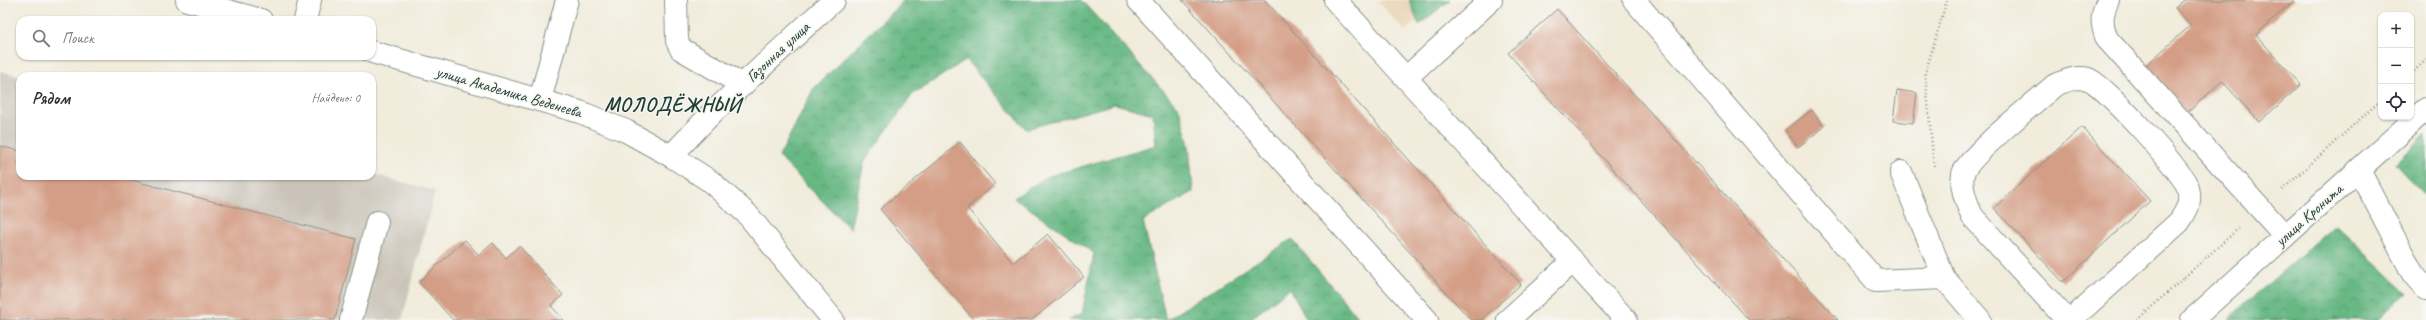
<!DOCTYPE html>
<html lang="ru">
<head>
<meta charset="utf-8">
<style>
	:root { --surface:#fff; --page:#f2f2f3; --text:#2b2b33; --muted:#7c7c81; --line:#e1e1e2 }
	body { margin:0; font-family:Caveat,sans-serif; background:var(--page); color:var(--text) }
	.controls { position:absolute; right:12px; top:12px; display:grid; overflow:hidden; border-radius:8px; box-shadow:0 1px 3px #0004 }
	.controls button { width:36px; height:36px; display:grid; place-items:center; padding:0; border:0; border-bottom:1px solid var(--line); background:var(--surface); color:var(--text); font:20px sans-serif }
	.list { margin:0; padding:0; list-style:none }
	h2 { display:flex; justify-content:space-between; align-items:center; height:52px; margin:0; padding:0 16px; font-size:17px }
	h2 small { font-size:13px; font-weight:400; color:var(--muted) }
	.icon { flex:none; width:22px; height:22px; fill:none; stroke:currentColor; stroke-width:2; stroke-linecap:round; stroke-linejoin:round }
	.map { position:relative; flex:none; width:2426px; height:320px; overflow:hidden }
	.search { position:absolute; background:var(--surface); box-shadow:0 1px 3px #0004; left:16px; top:16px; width:360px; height:44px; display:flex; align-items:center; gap:10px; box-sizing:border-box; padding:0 14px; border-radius:12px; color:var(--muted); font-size:15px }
	.panel { position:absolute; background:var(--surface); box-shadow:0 1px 3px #0004; left:16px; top:72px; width:360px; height:108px; border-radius:12px }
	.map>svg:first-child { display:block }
	.built { fill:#ead8ba }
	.industrial { fill:#cac3b8 }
	.forest { fill:url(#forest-crowns); stroke:#437a5c }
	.building { fill:#d49d85 }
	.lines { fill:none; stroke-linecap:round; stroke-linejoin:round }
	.minor-casing { stroke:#889488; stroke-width:24 }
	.path { stroke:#889488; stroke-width:2.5; stroke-dasharray:1 3; stroke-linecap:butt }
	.minor { stroke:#fff; stroke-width:22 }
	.labels { text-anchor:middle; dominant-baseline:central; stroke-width:3; stroke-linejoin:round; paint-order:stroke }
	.street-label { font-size:16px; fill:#1f3d34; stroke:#f6f6f2 }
	.district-label { font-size:20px; font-weight:bold; letter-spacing:1px; fill:#1f3d34; stroke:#f6f6f2 }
</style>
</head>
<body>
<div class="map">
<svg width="2426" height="320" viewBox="0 0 2426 320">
	<defs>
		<pattern id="forest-crowns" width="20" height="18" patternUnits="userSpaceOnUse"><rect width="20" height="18" fill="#67b884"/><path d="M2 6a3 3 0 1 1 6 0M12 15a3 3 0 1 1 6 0" fill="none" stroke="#54976d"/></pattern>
	</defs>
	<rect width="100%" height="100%" fill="#f6f6f2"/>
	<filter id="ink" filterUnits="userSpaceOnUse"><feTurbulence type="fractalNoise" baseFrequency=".025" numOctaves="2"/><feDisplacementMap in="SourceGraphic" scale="8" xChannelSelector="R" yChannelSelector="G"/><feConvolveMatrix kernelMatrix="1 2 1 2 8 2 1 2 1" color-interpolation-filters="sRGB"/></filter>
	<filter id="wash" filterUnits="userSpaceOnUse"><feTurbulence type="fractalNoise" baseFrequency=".012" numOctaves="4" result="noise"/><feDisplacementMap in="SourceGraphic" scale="16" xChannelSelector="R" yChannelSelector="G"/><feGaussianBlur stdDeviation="0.9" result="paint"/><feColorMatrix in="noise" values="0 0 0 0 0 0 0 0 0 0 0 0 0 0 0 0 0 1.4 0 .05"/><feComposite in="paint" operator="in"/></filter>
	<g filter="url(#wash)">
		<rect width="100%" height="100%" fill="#f1ecdb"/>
		<polygon class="built" points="1377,0 1439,0 1405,31"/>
		<polygon class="industrial" points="0,71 20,76 20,176 372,176 372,174 435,191 402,320 0,320"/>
		<g class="forest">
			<polygon points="904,0 1081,0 1179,108 1189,145 1193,192 1143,221 1166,320 1292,239 1360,320 1307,320 1290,288 1249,320 1069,320 1082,314 1094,253 1014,198 1046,177 1156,145 1153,114 1115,104 1026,129 966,60 913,94 864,162 850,229 779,157 814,88"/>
			<polygon points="1409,0 1450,0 1419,25"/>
			<polygon points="2426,134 2426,197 2395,164"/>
			<polygon points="2335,225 2407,293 2376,320 2227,320"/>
		</g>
		<g id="blocks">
			<g class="building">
				<polygon points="1182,0 1265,0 1521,284 1481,320 1471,320"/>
				<polygon points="2184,0 2294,0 2256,35 2301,85 2259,122 2222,81 2186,114 2144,67 2191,25 2175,8"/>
				<polygon points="1557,9 1838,320 1749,320 1508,53"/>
				<polygon points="1897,90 1917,93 1913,123 1893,121"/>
				<polygon points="1812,110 1824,127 1798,147 1785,130"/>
				<polygon points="2082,127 2150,201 2063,282 1994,208"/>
				<polygon points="960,142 995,184 967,208 1013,263 1048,234 1084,277 1032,320 974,320 880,209"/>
				<polygon points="0,146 20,151 20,176 116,176 356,239 335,320 0,320"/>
				<polygon points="465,240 479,255 493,243 506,258 519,246 563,295 551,306 564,320 453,320 419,282"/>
			</g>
		</g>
	</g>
	<g filter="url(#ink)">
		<use href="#blocks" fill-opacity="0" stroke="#889488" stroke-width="1"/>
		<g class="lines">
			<defs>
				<g id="minor">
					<polyline points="187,0 261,20"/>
					<polyline points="676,0 677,41 681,49 743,85"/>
					<polyline points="1138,0 1427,320"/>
					<polyline points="1335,0 1626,320"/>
					<polyline points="1634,0 1876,281 1944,278"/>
					<path d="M 2108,0 C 2101,15 2101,24 2107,39 L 2285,236"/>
					<polyline points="305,20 310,0"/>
					<polyline points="372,52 580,112 626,131 671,156 710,181 747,214 833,320"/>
					<polyline points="1406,78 1491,0"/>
					<polyline points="540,100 567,0"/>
					<polyline points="671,156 711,114 834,0"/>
					<polyline points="2359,170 2413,274 2426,289"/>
					<polyline points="1901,172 1944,278 1980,320"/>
					<polyline points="351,320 377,222"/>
					<polyline points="1508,320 1573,261"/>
					<path d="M 2067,320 L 1972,216 C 1967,203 1960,188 1963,174 C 1968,156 2038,100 2055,85 C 2066,81 2076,76 2088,79 C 2102,82 2184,173 2188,188 C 2192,202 2186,212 2179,222 L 2071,320"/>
					<polyline points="2192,320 2426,109"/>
				</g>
			</defs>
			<use href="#minor" class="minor-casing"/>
			<g class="path">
				<polyline points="2411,74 2426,60"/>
				<polyline points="1934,166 1925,74 1947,0"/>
				<polyline points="2282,190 2381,100"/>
				<polyline points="2137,320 2239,228"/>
			</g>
			<use href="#minor" class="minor"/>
		</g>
	</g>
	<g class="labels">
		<g class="street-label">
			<text transform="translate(778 52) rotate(-43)">Газонная улица</text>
			<text transform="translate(509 92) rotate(16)">улица Академика Веденеева</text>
			<text transform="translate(2309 215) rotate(-42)">улица Кронита</text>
		</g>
		<g class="district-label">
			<text x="673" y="104">МОЛОДЁЖНЫЙ</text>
		</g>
	</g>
</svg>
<div class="controls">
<button>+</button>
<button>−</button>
<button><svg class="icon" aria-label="locate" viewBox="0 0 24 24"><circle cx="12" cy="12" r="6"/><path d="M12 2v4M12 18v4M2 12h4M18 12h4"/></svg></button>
</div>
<div class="search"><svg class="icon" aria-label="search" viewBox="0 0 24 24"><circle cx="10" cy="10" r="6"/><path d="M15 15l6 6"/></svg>Поиск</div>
<section class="panel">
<h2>Рядом<small>Найдено: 0</small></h2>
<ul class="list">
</ul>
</section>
</div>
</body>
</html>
